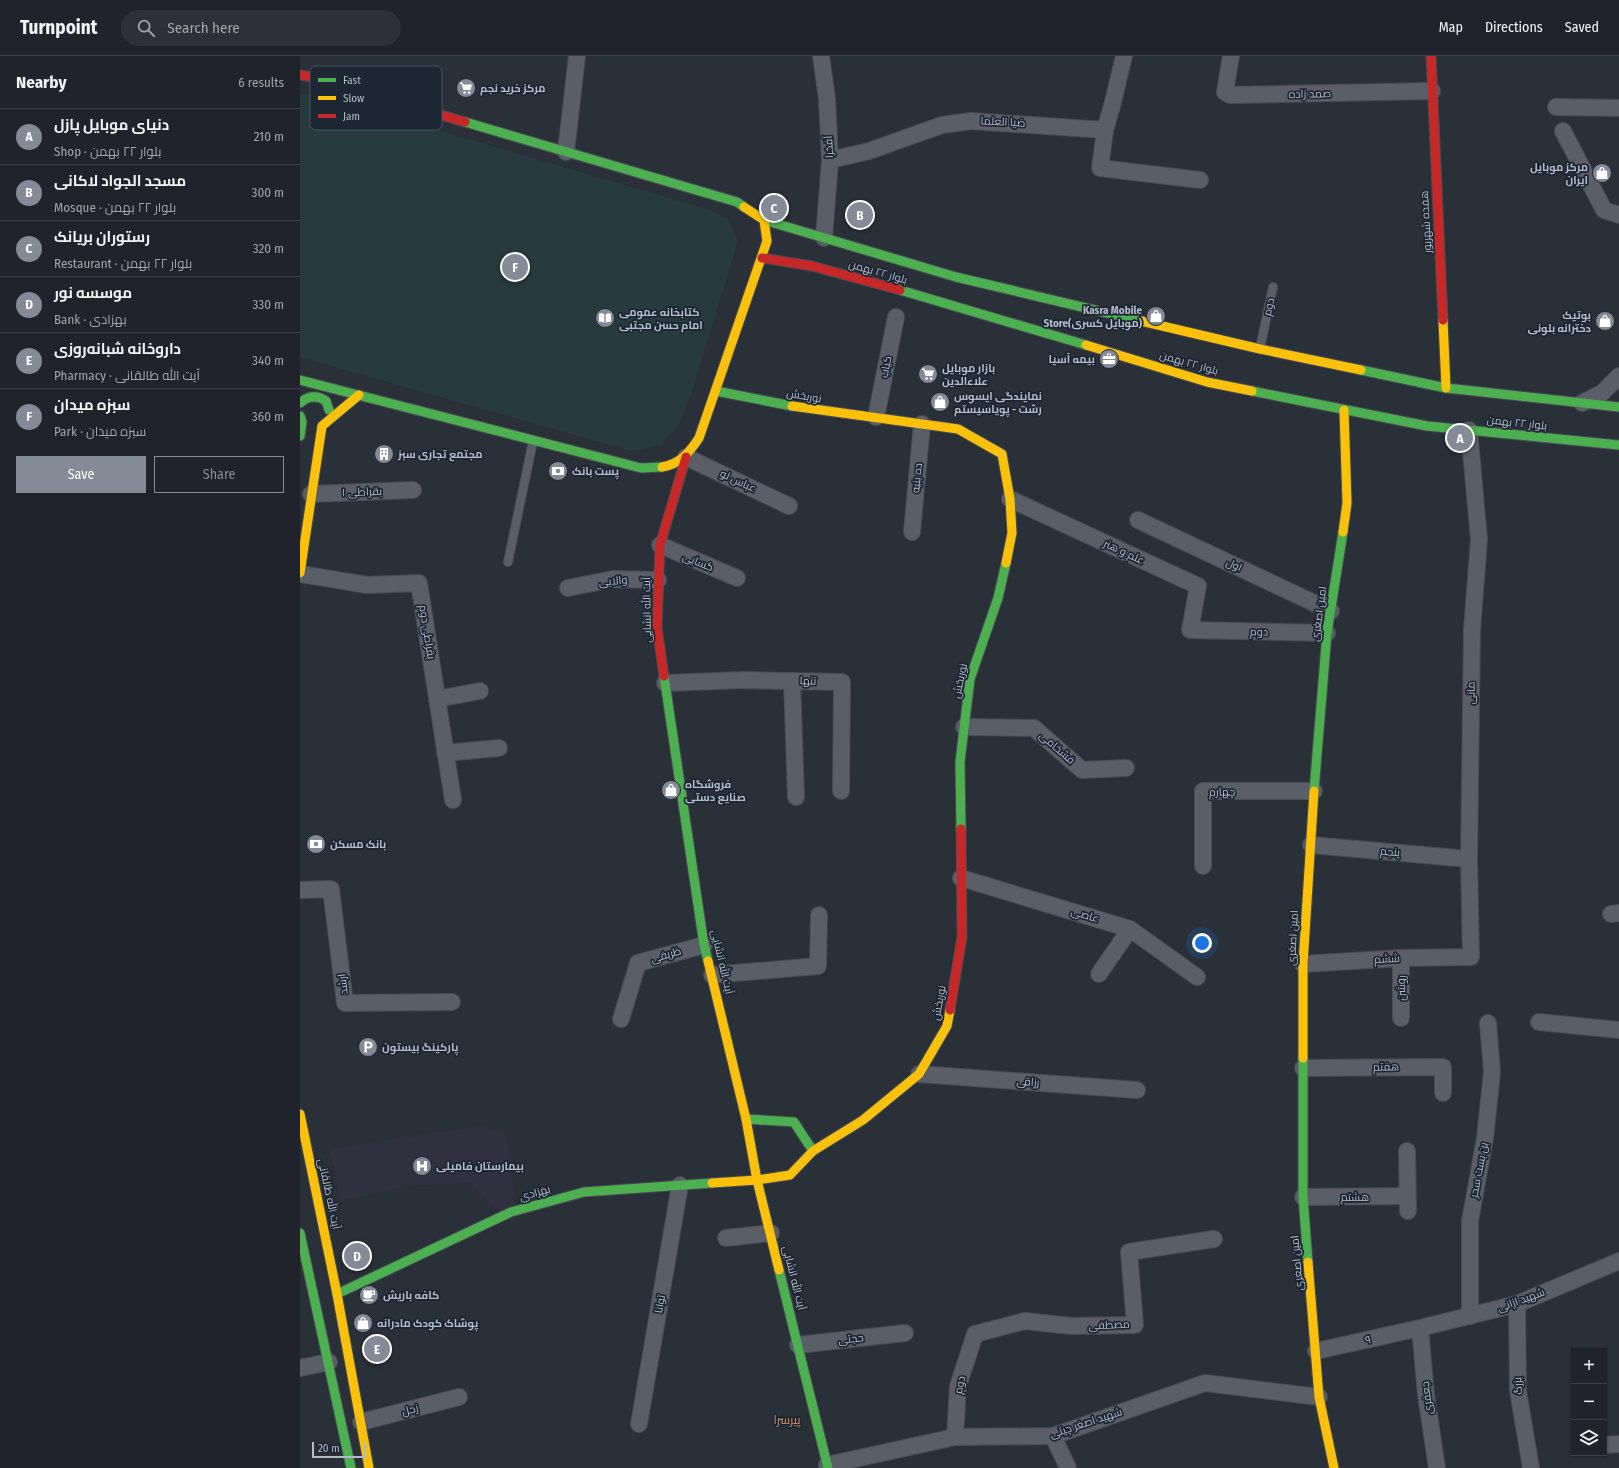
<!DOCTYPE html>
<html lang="en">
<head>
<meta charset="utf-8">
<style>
	:root { --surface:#20242a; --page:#2d3036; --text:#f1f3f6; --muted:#a2a4a8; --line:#3d4147; --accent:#848b96 }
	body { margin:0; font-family:"Fira Sans Condensed",Cairo,sans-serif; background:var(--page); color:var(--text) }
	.controls { position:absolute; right:12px; bottom:12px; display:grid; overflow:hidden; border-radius:0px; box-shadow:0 1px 3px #0004 }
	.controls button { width:36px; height:36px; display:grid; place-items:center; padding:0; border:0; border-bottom:1px solid var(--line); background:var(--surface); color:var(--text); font:20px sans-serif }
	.scale { position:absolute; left:12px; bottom:10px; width:54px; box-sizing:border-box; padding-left:4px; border:2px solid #b4bcc9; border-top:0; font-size:11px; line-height:14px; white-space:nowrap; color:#b4bcc9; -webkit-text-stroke:3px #1d2633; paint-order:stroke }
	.you { position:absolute; left:902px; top:887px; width:14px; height:14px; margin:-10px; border:3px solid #fff; border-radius:50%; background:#1a73e8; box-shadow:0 0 0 6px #1a73e833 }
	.badge { display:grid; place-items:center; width:26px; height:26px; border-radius:50%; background:var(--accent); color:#fff; font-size:13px; font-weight:700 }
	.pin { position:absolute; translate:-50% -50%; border:2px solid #fff; box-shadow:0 1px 4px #0006 }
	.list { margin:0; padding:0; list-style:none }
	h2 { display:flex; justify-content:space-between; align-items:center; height:52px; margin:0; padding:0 16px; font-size:17px }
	h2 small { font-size:13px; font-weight:400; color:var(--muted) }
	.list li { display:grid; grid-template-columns:26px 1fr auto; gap:12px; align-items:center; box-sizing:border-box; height:56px; padding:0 16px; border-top:1px solid var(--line) }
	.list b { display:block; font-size:15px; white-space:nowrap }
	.list p { margin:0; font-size:13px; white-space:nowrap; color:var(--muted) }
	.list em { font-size:13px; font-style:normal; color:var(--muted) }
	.actions { display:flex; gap:8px; padding:12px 16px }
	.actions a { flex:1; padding:9px 0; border:1px solid var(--accent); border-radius:0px; text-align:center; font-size:14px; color:var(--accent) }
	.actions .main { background:var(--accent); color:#fff }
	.icon { flex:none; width:22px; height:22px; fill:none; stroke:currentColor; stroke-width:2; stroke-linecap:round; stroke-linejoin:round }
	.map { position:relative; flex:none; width:1319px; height:1412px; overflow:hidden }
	header { display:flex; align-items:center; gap:24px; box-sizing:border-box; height:56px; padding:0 20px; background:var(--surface); border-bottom:1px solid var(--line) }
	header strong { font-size:19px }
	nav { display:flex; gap:22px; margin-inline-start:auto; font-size:14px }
	.search { width:280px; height:36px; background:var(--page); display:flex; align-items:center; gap:10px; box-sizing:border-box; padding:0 14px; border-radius:22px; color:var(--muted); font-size:15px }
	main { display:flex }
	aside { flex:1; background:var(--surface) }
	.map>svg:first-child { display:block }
	.medical { fill:#31303e }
	.green { fill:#273a3e }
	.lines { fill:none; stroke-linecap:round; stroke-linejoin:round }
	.lane-casing { stroke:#484c53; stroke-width:10 }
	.street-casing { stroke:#484c53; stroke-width:18 }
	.fast-casing { stroke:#484c53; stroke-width:11 }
	.slow-casing { stroke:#484c53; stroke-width:11 }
	.jam-casing { stroke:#484c53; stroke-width:11 }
	.lane { stroke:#5a5e66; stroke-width:8 }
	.street { stroke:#5a5e66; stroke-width:16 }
	.fast { stroke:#4caf50; stroke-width:9 }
	.slow { stroke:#ffc107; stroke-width:9 }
	.jam { stroke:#c62828; stroke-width:9 }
	.labels { text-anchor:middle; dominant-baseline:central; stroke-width:3.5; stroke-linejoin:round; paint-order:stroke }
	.poi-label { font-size:11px; font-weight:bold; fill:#b4bcc9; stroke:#1d2633; text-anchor:start }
	.street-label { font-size:11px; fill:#b4bcc9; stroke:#1d2633 }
	.neighbourhood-label { font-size:12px; fill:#d59563; stroke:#1d2633 }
	.key { fill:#1d2633; stroke:#4a5360; stroke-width:1 }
	.key-label { font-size:11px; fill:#b4bcc9 }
</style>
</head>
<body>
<header>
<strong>Turnpoint</strong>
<div class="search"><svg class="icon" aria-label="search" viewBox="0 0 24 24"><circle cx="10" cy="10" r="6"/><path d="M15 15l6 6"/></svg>Search here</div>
<nav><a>Map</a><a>Directions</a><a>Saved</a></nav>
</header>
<main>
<aside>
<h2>Nearby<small>6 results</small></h2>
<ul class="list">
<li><span class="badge">A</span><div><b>دنیای موبایل پازل</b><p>Shop · بلوار ۲۲ بهمن</p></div><em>210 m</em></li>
<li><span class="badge">B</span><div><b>مسجد الجواد لاکانی</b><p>Mosque · بلوار ۲۲ بهمن</p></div><em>300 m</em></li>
<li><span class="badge">C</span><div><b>رستوران بریانک</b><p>Restaurant · بلوار ۲۲ بهمن</p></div><em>320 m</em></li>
<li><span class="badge">D</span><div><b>موسسه نور</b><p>Bank · بهزادی</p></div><em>330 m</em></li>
<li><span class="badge">E</span><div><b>داروخانه شبانه‌روزی</b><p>Pharmacy · آیت الله طالقانی</p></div><em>340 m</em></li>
<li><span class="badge">F</span><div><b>سبزه میدان</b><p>Park · سبزه میدان</p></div><em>360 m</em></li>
</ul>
<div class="actions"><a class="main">Save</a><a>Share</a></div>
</aside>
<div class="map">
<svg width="1319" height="1412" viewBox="0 0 1319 1412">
	<rect width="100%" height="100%" fill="#2a3038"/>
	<polygon class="medical" points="184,1069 207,1079 215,1149 199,1155 171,1127 107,1130 40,1145 30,1093"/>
	<polygon class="green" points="0,38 28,42 410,154 428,163 438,185 392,335 379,369 361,389 331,395 0,301"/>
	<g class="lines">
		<defs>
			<g id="lane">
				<polyline points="960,292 973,231"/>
				<polyline points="208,506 233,385"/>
			</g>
			<g id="street">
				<polyline points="521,0 527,43 530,104 524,182"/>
				<polyline points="931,0 925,36 930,39 1132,35"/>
				<polyline points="1256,51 1319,52"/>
				<polyline points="805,74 800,112 900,124"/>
				<polyline points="1263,75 1304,154 1319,159"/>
				<polyline points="266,96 277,0"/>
				<polyline points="530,104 569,95 642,69 671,65 805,74 812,50 824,0"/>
				<polyline points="1282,347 1302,337 1319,320"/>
				<polyline points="576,361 596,261"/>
				<polyline points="386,401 489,450"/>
				<polyline points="11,438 113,434"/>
				<polyline points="710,443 898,530 890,574 1027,577"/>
				<polyline points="838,464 1031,555"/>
				<polyline points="612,476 622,368"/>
				<polyline points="360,489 437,522"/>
				<polyline points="0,518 67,529 119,527 153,744"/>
				<polyline points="268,532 313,523 358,524"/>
				<polyline points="492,625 496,741"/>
				<polyline points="365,627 443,624 542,626 541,735"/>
				<polyline points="137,643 180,635"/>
				<polyline points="664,671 734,672 782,714 826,712"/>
				<polyline points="145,697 199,692"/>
				<polyline points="1011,789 1169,803"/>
				<polyline points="903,810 903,735 1014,735"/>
				<polyline points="661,822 830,873 897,921"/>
				<polyline points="0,834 31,833 45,947 152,946"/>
				<polyline points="1311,858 1319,857"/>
				<polyline points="1101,902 1101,962"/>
				<polyline points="1003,908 1101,902 1171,901 1169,803 1172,574 1179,483 1169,374"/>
				<polyline points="799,918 830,873"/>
				<polyline points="412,919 518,910 519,859"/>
				<polyline points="321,963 338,907 404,889"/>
				<polyline points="1239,966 1319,974"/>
				<polyline points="1003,1012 1143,1011 1143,1037"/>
				<polyline points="619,1018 837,1034"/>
				<polyline points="1107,1095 1108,1155"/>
				<polyline points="1003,1141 1107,1140"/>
				<polyline points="426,1182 471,1177"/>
				<polyline points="1217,1248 1218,1335 1231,1412"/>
				<polyline points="1170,1260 1170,1165 1185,1082 1192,1016 1188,967"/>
				<polyline points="1120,1272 1126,1339 1137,1412"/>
				<polyline points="498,1289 605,1277"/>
				<polyline points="1016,1295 1120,1272 1217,1248 1319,1205"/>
				<polyline points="0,1312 29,1306"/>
				<polyline points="61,1366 159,1341"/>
				<polyline points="339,1368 380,1129"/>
				<polyline points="753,1380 768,1412"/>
				<polyline points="655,1381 658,1330 675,1278 725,1265 772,1270 835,1269 829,1196 914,1183"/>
				<polyline points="1304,1389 1319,1388"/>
				<polyline points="527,1409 655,1381 753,1380 905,1327 1019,1341"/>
			</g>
			<g id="fast">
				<polyline points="165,66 437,146 444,151"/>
				<polyline points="464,164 656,221 841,265"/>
				<polyline points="600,234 786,289"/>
				<polyline points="1061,314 1146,332 1319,351"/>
				<polyline points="0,324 341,412 362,411"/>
				<polyline points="416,335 492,350"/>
				<polyline points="952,335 1127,370 1319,389"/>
				<path d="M 0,347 C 8,340 17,339 26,345 L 29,354"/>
				<polyline points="0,360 2,366 0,380"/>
				<polyline points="364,620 404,889 408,905"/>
				<polyline points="1014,735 1027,577 1043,476"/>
				<polyline points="661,773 660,706 670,623 698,542 706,507"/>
				<polyline points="1003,1002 1003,1141 1008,1206"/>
				<polyline points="446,1063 494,1066 513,1095"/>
				<polyline points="0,1177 51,1412"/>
				<polyline points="479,1214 528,1412"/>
				<polyline points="37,1238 211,1156 284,1136 412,1127"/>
			</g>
			<g id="slow">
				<polyline points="1143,264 1146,332"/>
				<polyline points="841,265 960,293 1061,314"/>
				<polyline points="786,289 907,326 952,335"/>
				<polyline points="492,350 658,373 702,398 710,443 712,477 706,507"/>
				<path d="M 362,411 C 380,408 389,397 399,382 L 467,185 L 464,164 L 444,151"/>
				<polyline points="1043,476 1047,447 1044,354"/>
				<polyline points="0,517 22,370 59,339"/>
				<polyline points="408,905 446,1063 457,1124 479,1214"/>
				<polyline points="1003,1002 1003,908 1014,735"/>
				<polyline points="0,1058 37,1238 69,1412"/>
				<polyline points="412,1127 457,1124 490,1119 513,1095 563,1064 619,1018 647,970 650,954"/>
				<polyline points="1008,1206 1019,1341 1034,1412"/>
			</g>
			<g id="jam">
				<polyline points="1131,0 1143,264"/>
				<polyline points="0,19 13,21 165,66"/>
				<polyline points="462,202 512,210 600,234"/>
				<polyline points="364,620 357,572 360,489 386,401"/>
				<polyline points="650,954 662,881 661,773"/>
			</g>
		</defs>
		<use href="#lane" class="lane-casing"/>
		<use href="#street" class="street-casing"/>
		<use href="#fast" class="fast-casing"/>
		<use href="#slow" class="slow-casing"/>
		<use href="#jam" class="jam-casing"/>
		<use href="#lane" class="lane"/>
		<use href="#street" class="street"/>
		<use href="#fast" class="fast"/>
		<use href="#slow" class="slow"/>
		<use href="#jam" class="jam"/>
	</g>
	<defs>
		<symbol id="supermarket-disc" viewBox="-11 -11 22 22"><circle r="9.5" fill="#848b96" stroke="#1d2633"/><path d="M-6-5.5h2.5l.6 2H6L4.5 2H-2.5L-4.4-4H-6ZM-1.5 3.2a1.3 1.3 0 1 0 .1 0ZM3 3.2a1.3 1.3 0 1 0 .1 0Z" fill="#fff"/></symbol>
		<symbol id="shop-disc" viewBox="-11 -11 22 22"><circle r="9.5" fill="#848b96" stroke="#1d2633"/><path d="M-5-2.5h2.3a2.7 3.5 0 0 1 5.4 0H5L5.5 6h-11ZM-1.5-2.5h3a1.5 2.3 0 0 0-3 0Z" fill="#fff"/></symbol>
		<symbol id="library-disc" viewBox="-11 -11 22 22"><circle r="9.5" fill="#848b96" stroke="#1d2633"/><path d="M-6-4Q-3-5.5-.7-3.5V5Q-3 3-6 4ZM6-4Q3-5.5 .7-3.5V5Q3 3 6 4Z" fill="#fff"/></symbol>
		<symbol id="office-disc" viewBox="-11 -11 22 22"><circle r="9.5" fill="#848b96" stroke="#1d2633"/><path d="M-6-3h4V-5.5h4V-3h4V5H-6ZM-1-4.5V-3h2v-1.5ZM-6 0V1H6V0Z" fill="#fff"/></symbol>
		<symbol id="building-disc" viewBox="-11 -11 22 22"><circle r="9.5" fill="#848b96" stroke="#1d2633"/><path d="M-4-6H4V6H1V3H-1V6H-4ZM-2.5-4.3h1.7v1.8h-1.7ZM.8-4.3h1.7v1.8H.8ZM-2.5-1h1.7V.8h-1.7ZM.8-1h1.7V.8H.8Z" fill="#fff"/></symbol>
		<symbol id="bank-disc" viewBox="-11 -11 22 22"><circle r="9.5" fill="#848b96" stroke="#1d2633"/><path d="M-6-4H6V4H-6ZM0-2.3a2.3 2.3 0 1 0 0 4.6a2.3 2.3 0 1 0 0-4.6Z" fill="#fff"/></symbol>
		<symbol id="parking-disc" viewBox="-11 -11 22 22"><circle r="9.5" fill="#848b96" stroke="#1d2633"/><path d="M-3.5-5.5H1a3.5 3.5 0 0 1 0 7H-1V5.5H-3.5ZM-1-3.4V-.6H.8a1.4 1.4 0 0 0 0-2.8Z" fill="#fff"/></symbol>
		<symbol id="hospital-disc" viewBox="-11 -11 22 22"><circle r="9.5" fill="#848b96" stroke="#1d2633"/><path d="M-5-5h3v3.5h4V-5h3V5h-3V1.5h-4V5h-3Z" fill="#fff"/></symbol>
		<symbol id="cafe-disc" viewBox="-11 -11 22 22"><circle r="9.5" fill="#848b96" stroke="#1d2633"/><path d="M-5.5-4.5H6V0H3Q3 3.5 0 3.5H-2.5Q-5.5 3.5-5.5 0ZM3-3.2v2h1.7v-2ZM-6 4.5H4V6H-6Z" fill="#fff"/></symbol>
	</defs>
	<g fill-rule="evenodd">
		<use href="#supermarket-disc" x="155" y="21" width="22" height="22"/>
		<use href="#shop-disc" x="1291" y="106" width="22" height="22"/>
		<use href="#shop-disc" x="845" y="249" width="22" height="22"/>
		<use href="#library-disc" x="294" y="251" width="22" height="22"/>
		<use href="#shop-disc" x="1294" y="254" width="22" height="22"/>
		<use href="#office-disc" x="798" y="292" width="22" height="22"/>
		<use href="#supermarket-disc" x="617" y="307" width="22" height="22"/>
		<use href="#shop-disc" x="629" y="335" width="22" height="22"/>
		<use href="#building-disc" x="73" y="387" width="22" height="22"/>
		<use href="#bank-disc" x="247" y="404" width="22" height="22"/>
		<use href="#shop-disc" x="360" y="723" width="22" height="22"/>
		<use href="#bank-disc" x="5" y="777" width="22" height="22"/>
		<use href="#parking-disc" x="57" y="980" width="22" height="22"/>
		<use href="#hospital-disc" x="111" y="1099" width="22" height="22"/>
		<use href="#cafe-disc" x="58" y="1228" width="22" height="22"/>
		<use href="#shop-disc" x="52" y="1256" width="22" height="22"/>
	</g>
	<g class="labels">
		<g class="poi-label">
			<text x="180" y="32">مرکز خرید نجم</text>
			<text x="1288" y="111" text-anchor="end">مرکز موبایل<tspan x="1288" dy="13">ایران</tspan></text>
			<text x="842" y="254" text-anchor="end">Kasra Mobile<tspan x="842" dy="13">Store(موبایل کسری)</tspan></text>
			<text x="319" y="256">کتابخانه عمومی<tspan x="319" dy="13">امام حسن مجتبی</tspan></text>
			<text x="1291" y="259" text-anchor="end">بوتیک<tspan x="1291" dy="13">دخترانه بلونی</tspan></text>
			<text x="795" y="303" text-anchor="end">بیمه آسیا</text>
			<text x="642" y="312">بازار موبایل<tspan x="642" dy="13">علاءالدین</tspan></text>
			<text x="654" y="340">نمایندگی ایسوس<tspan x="654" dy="13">رشت - پویاسیستم</tspan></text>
			<text x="98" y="398">مجتمع تجاری سبز</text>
			<text x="272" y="415">پست بانک</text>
			<text x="385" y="728">فروشگاه<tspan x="385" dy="13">صنایع دستی</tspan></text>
			<text x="30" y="788">بانک مسکن</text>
			<text x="82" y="991">پارکینگ بیستون</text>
			<text x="136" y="1110">بیمارستان فامیلی</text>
			<text x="83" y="1239">کافه باریش</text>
			<text x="77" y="1267">پوشاک کودک مادرانه</text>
		</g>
		<g class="street-label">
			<text transform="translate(1010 38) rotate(-1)">صمد زاده</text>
			<text transform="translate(703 66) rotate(3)">ضیا العلما</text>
			<text transform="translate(529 91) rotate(-93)">آفخرا</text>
			<text transform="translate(1126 166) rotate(-93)">هفده شهریور</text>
			<text transform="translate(578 216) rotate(16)">بلوار ۲۲ بهمن</text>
			<text transform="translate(969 251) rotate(-78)">دوم</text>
			<text transform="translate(889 307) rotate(16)">بلوار ۲۲ بهمن</text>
			<text transform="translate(586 311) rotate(-79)">کیاب</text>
			<text transform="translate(504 340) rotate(10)">نوربخش</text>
			<text transform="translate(1217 367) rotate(6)">بلوار ۲۲ بهمن</text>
			<text transform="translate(617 422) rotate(-84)">ده بنیه</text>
			<text transform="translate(438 425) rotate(25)">عباس لو</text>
			<text transform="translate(62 436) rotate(-2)">بقراطی ۱</text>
			<text transform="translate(824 496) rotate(25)">علم و هنر</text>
			<text transform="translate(398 506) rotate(23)">کسایی</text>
			<text transform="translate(934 509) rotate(25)">اول</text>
			<text transform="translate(313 525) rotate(-5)">والایی</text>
			<text transform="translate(347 554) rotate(-91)">آیت الله انشایی</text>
			<text transform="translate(1019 558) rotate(-82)">امین اصغری</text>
			<text transform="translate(127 576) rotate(81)">بقراطی دوم</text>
			<text transform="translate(959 576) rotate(1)">دوم</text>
			<text transform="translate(508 625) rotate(2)">تنها</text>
			<text transform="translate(660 625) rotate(-78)">نوربخش</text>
			<text transform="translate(1171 637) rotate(-89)">مانی</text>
			<text transform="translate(757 692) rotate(41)">فشخامی</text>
			<text transform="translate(922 736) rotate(-1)">چهارم</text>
			<text transform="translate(1090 796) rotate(5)">پنجم</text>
			<text transform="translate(785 859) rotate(17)">عاصی</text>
			<text transform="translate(993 882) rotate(-87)">امین اصغری</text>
			<text transform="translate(366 899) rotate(-16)">ظریفی</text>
			<text transform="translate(1087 903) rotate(-3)">ششم</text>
			<text transform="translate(422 906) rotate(77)">آیت الله انشایی</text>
			<text transform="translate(43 928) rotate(-97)">ارشد</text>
			<text transform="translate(1101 932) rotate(-90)">روشن</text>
			<text transform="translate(639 947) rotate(-80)">نوربخش</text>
			<text transform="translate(1086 1011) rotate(-1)">هفتم</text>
			<text transform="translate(728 1026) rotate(4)">رزاقی</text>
			<text transform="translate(1179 1114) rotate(-79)">بن بست سحر</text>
			<text transform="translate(235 1137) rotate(-16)">بهزادی</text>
			<text transform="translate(29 1138) rotate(78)">آیت الله طالقانی</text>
			<text x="1055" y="1141">هشتم</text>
			<text transform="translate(997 1207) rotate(-95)">امین اصغری</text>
			<text transform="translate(494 1222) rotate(76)">آیت الله انشایی</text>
			<text transform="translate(1221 1244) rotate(-20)">شهید ازانی</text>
			<text transform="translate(360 1248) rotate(-80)">توانا</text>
			<text transform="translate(809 1269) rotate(-2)">مصطفی</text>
			<text transform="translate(551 1283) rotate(-6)">حجتی</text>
			<text transform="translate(1068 1284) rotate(-12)">۹</text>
			<text transform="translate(660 1329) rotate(-78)">دوم</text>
			<text transform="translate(1218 1330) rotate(-94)">بزرگ</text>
			<text transform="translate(1127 1342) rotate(-97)">جعفری</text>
			<text transform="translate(110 1354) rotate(-14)">زحل</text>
			<text transform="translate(786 1367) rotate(-18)">شهید اصغر چیتی</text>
		</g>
		<g class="neighbourhood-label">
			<text x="487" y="1364">پیرسرا</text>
		</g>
	</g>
	<rect x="10" y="10" width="132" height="64" rx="6" class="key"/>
	<rect x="18" y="22" width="18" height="4" fill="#4caf50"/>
	<rect x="18" y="40" width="18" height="4" fill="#ffc107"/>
	<rect x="18" y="58" width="18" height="4" fill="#c62828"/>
	<g class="key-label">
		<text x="43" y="28">Fast</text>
		<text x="43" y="46">Slow</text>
		<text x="43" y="64">Jam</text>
	</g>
</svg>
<div class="controls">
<button>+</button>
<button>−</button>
<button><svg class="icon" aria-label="layers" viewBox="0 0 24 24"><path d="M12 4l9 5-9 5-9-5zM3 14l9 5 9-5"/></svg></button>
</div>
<div class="scale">20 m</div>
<div class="you"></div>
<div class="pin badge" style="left:1160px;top:382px">A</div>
<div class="pin badge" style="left:560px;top:159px">B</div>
<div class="pin badge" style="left:474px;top:152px">C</div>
<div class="pin badge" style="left:57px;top:1200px">D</div>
<div class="pin badge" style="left:77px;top:1293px">E</div>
<div class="pin badge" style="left:215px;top:211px">F</div>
</div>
</main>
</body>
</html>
